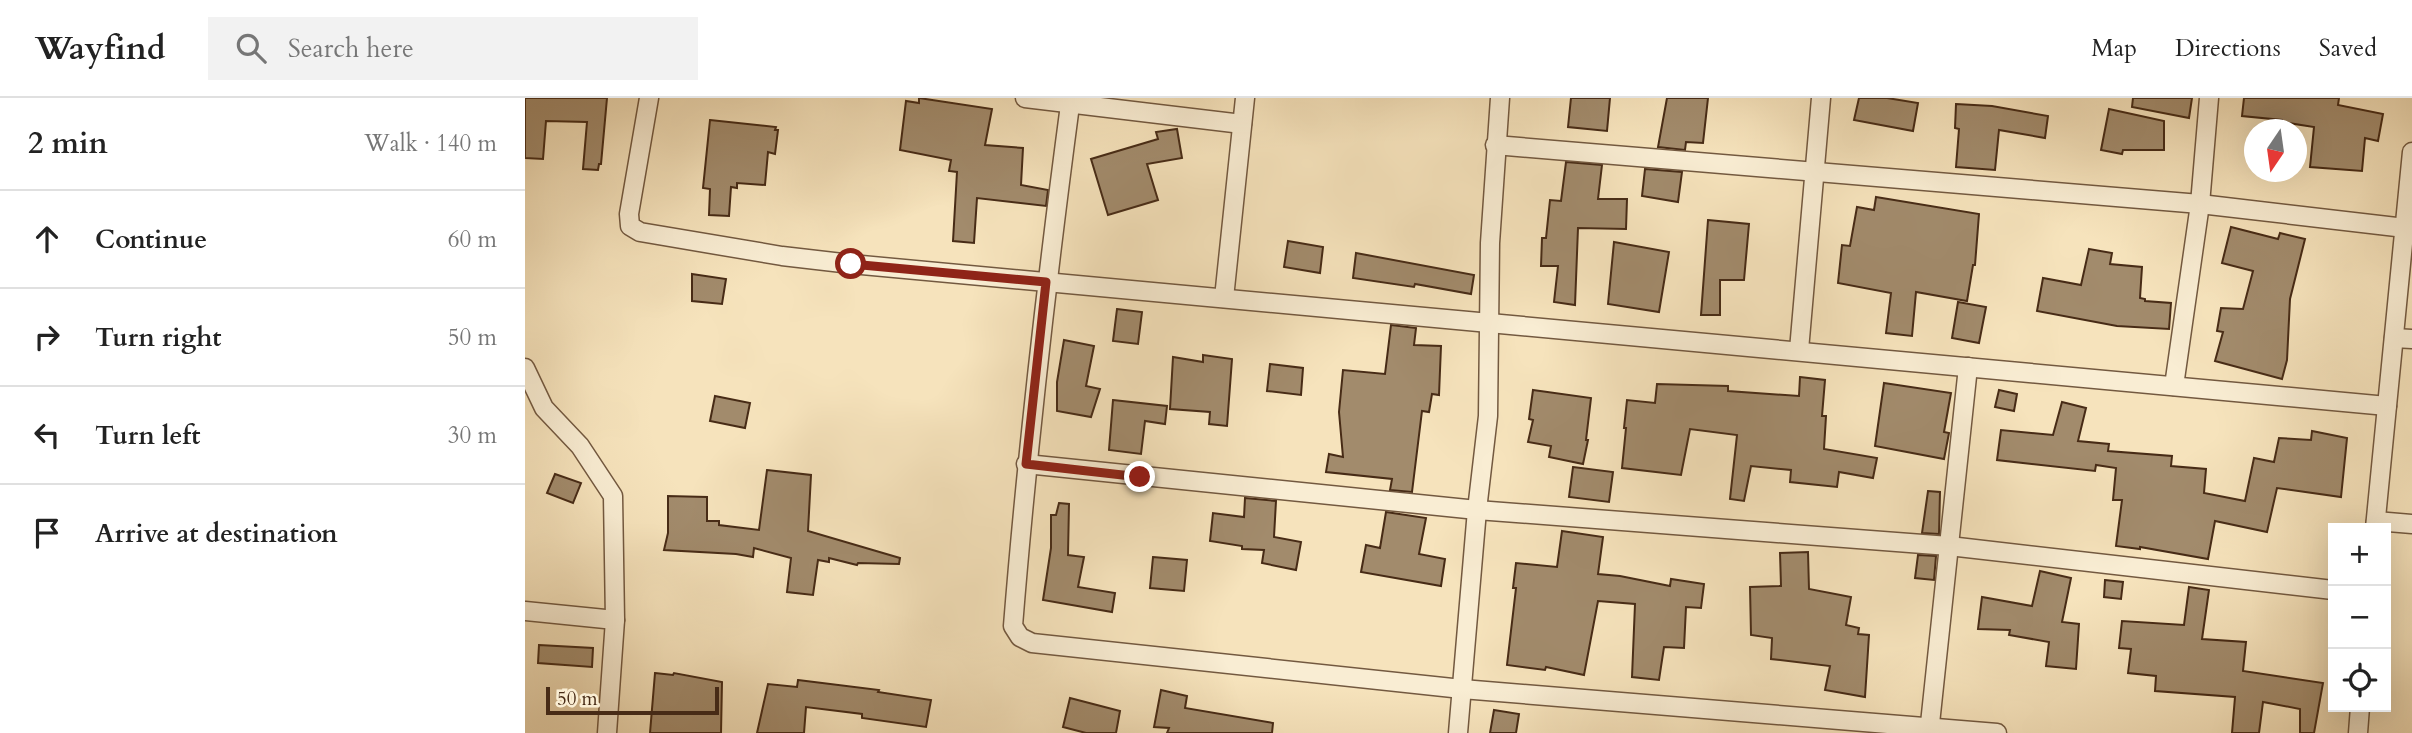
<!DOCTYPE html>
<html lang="en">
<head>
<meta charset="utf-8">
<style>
	:root { --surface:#fff; --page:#f2f2f2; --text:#222; --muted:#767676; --line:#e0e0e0 }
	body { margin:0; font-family:Cardo,serif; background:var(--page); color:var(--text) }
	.controls { position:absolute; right:21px; bottom:21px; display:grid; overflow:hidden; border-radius:0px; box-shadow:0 7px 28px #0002 }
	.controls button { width:63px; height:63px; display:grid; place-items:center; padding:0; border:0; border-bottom:2px solid var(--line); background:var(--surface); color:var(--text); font:35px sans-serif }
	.compass { position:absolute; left:1719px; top:21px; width:63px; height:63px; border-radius:50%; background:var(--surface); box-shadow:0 7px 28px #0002; rotate:193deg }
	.scale { position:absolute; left:21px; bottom:18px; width:173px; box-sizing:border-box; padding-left:7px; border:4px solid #472b16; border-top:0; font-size:19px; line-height:24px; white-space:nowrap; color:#472b16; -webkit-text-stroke:5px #f9edd3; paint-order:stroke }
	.stop { position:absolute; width:21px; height:21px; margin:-16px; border:5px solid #8f2418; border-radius:50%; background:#fff }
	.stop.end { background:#8f2418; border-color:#fff; box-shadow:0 2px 7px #0008 }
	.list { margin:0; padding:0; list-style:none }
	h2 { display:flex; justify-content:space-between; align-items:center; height:91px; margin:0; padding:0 28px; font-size:30px }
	h2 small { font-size:23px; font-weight:400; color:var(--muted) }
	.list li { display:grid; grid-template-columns:46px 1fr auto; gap:21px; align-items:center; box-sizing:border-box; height:98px; padding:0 28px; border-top:2px solid var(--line) }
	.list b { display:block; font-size:26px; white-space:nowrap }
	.list em { font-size:23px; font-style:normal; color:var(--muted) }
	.icon { flex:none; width:38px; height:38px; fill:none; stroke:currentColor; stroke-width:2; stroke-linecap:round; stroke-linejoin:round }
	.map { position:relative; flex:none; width:1887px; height:635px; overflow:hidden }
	header { display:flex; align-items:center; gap:42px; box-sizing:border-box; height:98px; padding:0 35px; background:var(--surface); border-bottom:2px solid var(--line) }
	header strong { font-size:33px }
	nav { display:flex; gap:38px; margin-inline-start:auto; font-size:24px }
	.search { width:490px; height:63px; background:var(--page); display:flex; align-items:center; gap:18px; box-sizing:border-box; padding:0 24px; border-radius:0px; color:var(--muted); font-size:26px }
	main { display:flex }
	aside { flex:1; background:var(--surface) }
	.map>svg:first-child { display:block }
	.building { fill:#a28b6c; stroke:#472b16; stroke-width:2 }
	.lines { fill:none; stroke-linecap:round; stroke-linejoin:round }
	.minor-casing { stroke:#735940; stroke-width:21 }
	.minor { stroke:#f9edd3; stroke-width:18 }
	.route { stroke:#8f2418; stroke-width:9 }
</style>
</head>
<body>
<header>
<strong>Wayfind</strong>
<div class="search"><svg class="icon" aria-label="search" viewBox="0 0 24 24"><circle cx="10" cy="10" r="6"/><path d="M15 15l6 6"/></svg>Search here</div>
<nav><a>Map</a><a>Directions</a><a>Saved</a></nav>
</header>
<main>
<aside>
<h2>2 min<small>Walk · 140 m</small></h2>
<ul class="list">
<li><svg class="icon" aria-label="ahead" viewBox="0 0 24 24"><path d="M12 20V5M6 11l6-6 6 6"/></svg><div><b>Continue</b></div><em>60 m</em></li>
<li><svg class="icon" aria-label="right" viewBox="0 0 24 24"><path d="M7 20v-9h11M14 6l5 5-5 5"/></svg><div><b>Turn right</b></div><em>50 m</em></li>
<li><svg class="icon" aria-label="left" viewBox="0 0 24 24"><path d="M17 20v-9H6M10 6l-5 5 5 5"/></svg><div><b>Turn left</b></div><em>30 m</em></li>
<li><svg class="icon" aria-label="arrive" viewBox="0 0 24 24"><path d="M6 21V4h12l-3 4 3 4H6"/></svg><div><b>Arrive at destination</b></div></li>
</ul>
</aside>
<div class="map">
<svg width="1887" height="635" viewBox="0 0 1887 635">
	<rect width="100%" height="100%" fill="#f6e3bc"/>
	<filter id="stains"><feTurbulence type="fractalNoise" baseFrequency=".00286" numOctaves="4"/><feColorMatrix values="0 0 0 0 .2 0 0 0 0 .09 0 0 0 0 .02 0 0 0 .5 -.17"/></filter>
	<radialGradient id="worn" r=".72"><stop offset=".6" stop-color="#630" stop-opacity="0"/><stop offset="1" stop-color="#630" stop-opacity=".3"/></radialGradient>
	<g class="building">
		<polygon points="0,0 82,0 76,66 74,66 73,72 58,71 62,24 21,23 18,61 0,60"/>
		<polygon points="394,0 467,11 460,47 498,50 496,87 523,92 521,108 452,100 449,145 428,143 432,74 424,73 426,62 375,52 381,3 394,5"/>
		<polygon points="1046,0 1085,0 1082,33 1043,29"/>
		<polygon points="1142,0 1183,0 1178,45 1161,44 1160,52 1133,49"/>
		<polygon points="1334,0 1362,0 1393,5 1388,33 1329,22"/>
		<polygon points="1608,0 1667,0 1664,20 1607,9"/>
		<polygon points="1719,0 1814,0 1813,7 1858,16 1853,43 1840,40 1837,73 1785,69 1789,29 1757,24 1757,22 1717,18"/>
		<polygon points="1431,6 1467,8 1523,18 1520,40 1474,32 1470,72 1431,69 1434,31 1430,30"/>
		<polygon points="1584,11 1639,23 1639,52 1598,52 1597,56 1576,52"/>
		<polygon points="185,22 251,29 250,32 253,32 250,56 243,54 240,87 212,85 212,90 206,89 204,118 184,117 185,91 178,90"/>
		<polygon points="652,31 657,60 622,66 633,102 583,117 566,61 633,41 631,34"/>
		<polygon points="1041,64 1077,67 1073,101 1102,101 1101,131 1053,130 1050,207 1029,204 1033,168 1016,168 1017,140 1021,140 1025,102 1036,103"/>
		<polygon points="1120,71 1157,74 1153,104 1117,98"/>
		<polygon points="1351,99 1454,116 1450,167 1448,167 1442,203 1391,194 1387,238 1361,235 1366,195 1313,185 1317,147 1325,148 1332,109 1349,112"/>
		<polygon points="1183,122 1224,126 1219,182 1195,182 1195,217 1176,217"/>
		<polygon points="1706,129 1753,141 1755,135 1780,141 1765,201 1762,262 1757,281 1690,263 1698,234 1692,233 1696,210 1718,211 1728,173 1697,165"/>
		<polygon points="763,143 798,149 795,175 759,169"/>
		<polygon points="1089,144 1144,154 1134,214 1083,206"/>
		<polygon points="1564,151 1587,155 1585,166 1617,169 1615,200 1620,201 1620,203 1646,205 1644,231 1592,228 1512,213 1518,180 1556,187"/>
		<polygon points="831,155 949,177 946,196 890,186 889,189 828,180"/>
		<polygon points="167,176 201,181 197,206 167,203"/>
		<polygon points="1433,204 1461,209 1454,245 1427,240"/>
		<polygon points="592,211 617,214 613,246 588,243"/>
		<polygon points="866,227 891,230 889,247 916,248 914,297 907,296 904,314 897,313 887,394 865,392 867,381 801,374 804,356 818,359 814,314 818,272 860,276"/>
		<polygon points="539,242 569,248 561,288 575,291 566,319 532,313 532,284"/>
		<polygon points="678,257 707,261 702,328 684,326 685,314 645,311 648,259 678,264"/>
		<polygon points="745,266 778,270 776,297 742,293"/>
		<polygon points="1275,279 1300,282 1297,318 1301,318 1299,351 1352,360 1348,380 1314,374 1312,389 1265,384 1266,372 1226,368 1219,403 1205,401 1212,337 1165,331 1156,377 1097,370 1101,330 1099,330 1102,302 1130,305 1132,286 1203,288 1203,293 1274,298"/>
		<polygon points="1359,285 1426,295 1419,334 1424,335 1419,361 1350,348"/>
		<polygon points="1008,292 1066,300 1061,342 1063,342 1058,366 1024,359 1026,348 1003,344 1008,322 1004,321"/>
		<polygon points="1474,292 1492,296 1489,313 1470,309"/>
		<polygon points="190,298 225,305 220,330 185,323"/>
		<polygon points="588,302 642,308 640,326 620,323 616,356 584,352"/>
		<polygon points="1537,304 1561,310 1553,343 1584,346 1583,353 1647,358 1646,368 1681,371 1679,395 1720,403 1729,360 1749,364 1754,340 1786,342 1787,333 1822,340 1816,399 1752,390 1742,434 1690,423 1683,461 1615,449 1615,451 1591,448 1597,402 1588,402 1591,370 1571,367 1570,373 1472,362 1476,332 1528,337"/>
		<polygon points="1048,369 1088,374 1084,404 1044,399"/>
		<polygon points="242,372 286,377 283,433 375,460 374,466 333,465 332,467 304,460 304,464 293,462 288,497 262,494 266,460 229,450 228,459 211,456 139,452 143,435 143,398 182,399 182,423 194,423 194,427 234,432"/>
		<polygon points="30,376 56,385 48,405 22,395"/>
		<polygon points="1403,393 1415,394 1414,436 1397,435"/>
		<polygon points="720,400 751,403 749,439 776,444 771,472 737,465 739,452 717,451 717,448 685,443 688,415 719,419"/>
		<polygon points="534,405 544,406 543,457 559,459 553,489 590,495 587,514 518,502 526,450 526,417 531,417"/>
		<polygon points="861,414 901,420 894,456 920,461 916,488 836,474 841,447 855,450"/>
		<polygon points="1037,433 1078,439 1073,476 1095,478 1145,488 1146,481 1179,486 1176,510 1161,509 1159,550 1139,549 1134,582 1107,579 1110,506 1073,503 1059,577 1021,569 1020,572 982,567 991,490 988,490 991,465 1032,469"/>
		<polygon points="1283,454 1284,491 1326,499 1321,527 1334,530 1333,536 1344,537 1340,599 1300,592 1305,568 1246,561 1247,540 1226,537 1225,489 1256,488 1255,455"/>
		<polygon points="1393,457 1411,458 1409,482 1390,480"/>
		<polygon points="628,459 662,462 659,493 625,490"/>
		<polygon points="1515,473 1546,480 1537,524 1554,526 1551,571 1521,568 1524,544 1484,537 1485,532 1453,531 1457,499 1507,508"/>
		<polygon points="1580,482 1598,484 1596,501 1579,499"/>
		<polygon points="1664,489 1684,492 1677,541 1721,544 1718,573 1798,585 1789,635 1775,635 1775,611 1738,604 1734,635 1707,635 1710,599 1630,593 1631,578 1603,575 1606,551 1594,550 1597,523 1659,527"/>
		<polygon points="14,547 68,550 67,569 13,565"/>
		<polygon points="130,575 148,577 149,575 197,584 196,635 125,635"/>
		<polygon points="273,582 354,592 353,594 406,602 401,629 337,620 337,616 281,609 279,635 232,635 243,586 272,589"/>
		<polygon points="636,592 662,598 660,610 748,625 747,635 642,635 644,630 629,629"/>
		<polygon points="545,600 595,613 591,635 561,635 538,629"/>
		<polygon points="969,612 994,616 991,635 965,635"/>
	</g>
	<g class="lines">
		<defs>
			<g id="minor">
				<polyline points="124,0 104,116 105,128 115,134 257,158 326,166 1862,308"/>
				<polyline points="500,0 717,26"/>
				<path d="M 545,7 C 522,180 502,354 488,528 L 495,539 L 507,545 L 937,591 L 1472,635"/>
				<polyline points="970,47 1675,106 1880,130"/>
				<polyline points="699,200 720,0"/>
				<polyline points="1869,240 1887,241"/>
				<polyline points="1274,252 1296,0"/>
				<polyline points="0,270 19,310 55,348 88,398 90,522 82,635"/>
				<polyline points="1649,288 1675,106 1684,0"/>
				<polyline points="501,366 952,412 1424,448 1808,492"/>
				<polyline points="1851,423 1887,426"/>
				<polyline points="1850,430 1887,54"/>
				<polyline points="0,513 90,522"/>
				<polyline points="933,635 952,412 963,318 965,145 975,0"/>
				<polyline points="1404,635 1443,269"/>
				<polyline points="1833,635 1835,609"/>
			</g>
		</defs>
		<use href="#minor" class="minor-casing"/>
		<use href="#minor" class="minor"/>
	</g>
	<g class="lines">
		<polyline class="route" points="326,166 521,184 501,366 615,379"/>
	</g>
	<rect width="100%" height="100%" filter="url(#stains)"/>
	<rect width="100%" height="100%" fill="url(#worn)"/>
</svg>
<div class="controls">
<button>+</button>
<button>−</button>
<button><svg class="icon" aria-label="locate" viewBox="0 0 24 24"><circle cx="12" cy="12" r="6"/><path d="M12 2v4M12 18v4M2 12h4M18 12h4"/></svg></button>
</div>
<svg class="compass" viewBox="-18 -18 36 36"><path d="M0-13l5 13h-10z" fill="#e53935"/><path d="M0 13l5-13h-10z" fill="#767676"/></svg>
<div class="scale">50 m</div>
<div class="stop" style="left:326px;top:166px"></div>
<div class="stop end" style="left:615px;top:379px"></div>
</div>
</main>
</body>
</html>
